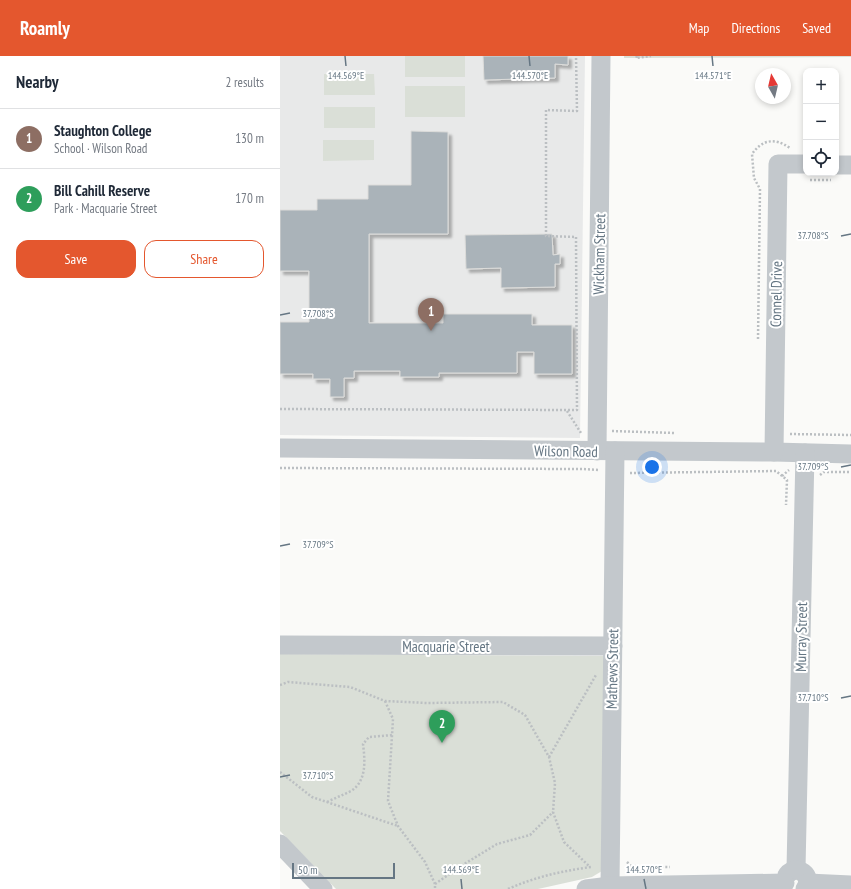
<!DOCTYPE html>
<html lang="en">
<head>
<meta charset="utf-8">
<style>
	:root { --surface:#fff; --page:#f2f2f3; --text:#1f2937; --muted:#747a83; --line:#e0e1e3; --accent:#e4572e }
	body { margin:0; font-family:"PT Sans Narrow",sans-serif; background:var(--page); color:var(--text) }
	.controls { position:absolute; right:12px; top:12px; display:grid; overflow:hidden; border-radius:8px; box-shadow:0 2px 6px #0003 }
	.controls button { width:36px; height:36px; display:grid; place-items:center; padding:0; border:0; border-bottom:1px solid var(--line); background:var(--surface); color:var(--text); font:20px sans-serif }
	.compass { position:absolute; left:475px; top:12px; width:36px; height:36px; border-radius:50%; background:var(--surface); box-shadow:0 2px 6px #0003; rotate:352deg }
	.scale { position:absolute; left:12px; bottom:10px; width:103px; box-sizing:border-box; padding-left:4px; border:2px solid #657683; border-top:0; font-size:11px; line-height:14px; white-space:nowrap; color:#657683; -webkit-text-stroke:3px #fff; paint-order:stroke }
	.you { position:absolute; left:372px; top:411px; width:14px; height:14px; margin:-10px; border:3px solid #fff; border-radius:50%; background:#1a73e8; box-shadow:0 0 0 6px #1a73e833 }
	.badge { display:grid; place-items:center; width:26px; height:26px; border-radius:50%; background:var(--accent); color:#fff; font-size:13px; font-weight:700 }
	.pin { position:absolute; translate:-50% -33px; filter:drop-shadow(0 1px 2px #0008) }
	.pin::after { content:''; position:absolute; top:21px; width:14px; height:12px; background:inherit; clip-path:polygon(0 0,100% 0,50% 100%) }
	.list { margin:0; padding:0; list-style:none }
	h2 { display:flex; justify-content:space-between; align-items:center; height:52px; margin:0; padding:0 16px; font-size:17px }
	h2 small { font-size:13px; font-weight:400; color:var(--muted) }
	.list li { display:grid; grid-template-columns:26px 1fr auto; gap:12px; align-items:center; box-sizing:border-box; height:60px; padding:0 16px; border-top:1px solid var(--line) }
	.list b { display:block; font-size:15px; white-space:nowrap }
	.list p { margin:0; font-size:13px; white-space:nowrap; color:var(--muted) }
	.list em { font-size:13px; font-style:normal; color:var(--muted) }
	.actions { display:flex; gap:8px; padding:12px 16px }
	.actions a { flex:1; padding:9px 0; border:1px solid var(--accent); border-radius:12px; text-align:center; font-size:14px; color:var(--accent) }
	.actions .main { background:var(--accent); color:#fff }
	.icon { flex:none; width:22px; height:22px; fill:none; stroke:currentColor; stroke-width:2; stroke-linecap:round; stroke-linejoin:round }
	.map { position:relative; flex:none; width:571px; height:833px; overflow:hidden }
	header { display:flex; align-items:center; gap:24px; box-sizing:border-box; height:56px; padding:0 20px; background:var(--accent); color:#fff }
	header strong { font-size:19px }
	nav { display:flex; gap:22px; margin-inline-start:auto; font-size:14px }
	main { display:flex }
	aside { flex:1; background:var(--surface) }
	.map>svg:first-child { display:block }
	.built { fill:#e8e9e9 }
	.green { fill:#dadfd7 }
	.building { fill:#aab3b9; stroke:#dcdcda; filter:url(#shadow) }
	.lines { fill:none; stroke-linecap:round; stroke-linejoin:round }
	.path { stroke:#bbbfc2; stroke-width:2.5; stroke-dasharray:2 2; stroke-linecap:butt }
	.minor { stroke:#c3c8cc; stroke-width:19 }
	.ticks { fill:none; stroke:#657683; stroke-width:1.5 }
	.labels { text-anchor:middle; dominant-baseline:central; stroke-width:4; stroke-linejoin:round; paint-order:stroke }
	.street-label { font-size:15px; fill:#657683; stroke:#fff }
	.ticks-label { font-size:10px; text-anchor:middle; fill:#657683; stroke:#fff; stroke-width:4; stroke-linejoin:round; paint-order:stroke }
</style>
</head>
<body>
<header>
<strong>Roamly</strong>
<nav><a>Map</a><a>Directions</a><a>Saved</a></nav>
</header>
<main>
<aside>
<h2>Nearby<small>2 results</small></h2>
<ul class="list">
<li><span class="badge" style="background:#8d6e63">1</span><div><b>Staughton College</b><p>School · Wilson Road</p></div><em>130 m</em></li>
<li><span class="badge" style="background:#2e9e5b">2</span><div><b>Bill Cahill Reserve</b><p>Park · Macquarie Street</p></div><em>170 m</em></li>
</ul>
<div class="actions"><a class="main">Save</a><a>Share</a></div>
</aside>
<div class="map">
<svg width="571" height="833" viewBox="0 0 571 833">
	<defs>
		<filter id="shadow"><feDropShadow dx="3.5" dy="3.5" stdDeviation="1" flood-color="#0004"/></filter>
	</defs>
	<rect width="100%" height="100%" fill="#fafaf8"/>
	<polygon class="built" points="0,0 305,0 300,382 0,379"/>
	<g class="green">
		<rect x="125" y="0" width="60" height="21"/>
		<polygon points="344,0 571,0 571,1 344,2"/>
		<polygon points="44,18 94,18 95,39 44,39"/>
		<rect x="125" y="30" width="60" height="31"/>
		<rect x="44" y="51" width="51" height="21"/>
		<polygon points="43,84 94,84 94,104 43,105"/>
		<polygon points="0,598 325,600 322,815 312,821 258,833 56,833 0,775"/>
	</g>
	<g class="building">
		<polygon points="203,0 288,0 288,9 275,8 275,22 204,24"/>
		<polygon points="131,75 168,76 168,178 89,178 89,267 163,267 163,258 252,258 252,269 292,269 292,318 254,318 254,296 237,296 237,317 159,317 159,321 120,321 120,315 74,315 74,322 64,322 64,341 50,341 50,323 33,323 33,318 0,318 0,266 29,266 29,215 0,215 0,154 37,154 37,143 88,143 88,129 131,129"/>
		<polygon points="272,178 273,199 280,198 280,208 275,208 275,231 221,232 221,212 186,213 185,179"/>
	</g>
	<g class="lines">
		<g class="path">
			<polyline points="357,0 356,2 371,0"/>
			<polyline points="530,124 551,124"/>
			<path d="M 478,283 L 480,133 L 474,122 L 472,98 C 482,84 494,81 510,92"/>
			<polyline points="0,353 297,354 296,181 266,180 266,54 297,55 296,0"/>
			<polyline points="287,355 301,377"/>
			<polyline points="332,375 395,377"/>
			<polyline points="510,378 571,379"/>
			<polyline points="0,412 302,413 319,414"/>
			<polyline points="350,417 496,415 507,424 506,449"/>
			<polyline points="540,419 544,416 571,416"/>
			<polyline points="502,420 509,414"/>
			<polyline points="0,629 8,626 70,631 105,645 147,647 223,646 245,659 269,701 275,727 273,756 284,786 310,811"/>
			<polyline points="105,645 113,663 108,745 118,770 145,806 155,828 155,833"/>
			<polyline points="269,701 316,619"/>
			<polyline points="0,716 32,741 118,770"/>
			<path d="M 47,746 C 55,742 63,739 71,735 C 87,725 85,704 83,688 L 89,681 L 113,679"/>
			<polyline points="347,806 351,810 390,811"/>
			<polyline points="155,828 181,810 217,788 250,779 273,756"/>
			<path d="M 228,833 C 255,821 282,815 311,811"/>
		</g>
		<g class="minor">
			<polyline points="556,109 571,109"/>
			<polyline points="0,392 494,396 571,398"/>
			<polyline points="317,395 321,0"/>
			<polyline points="494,396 498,108 526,108"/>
			<polyline points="0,589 333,590"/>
			<polyline points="0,788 43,833"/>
			<polyline points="516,813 525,397"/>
			<path d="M 507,819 C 517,807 534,820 525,833"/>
			<polyline points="528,827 571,829"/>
			<polyline points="330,830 335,395"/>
			<polyline points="306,833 330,830 505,827"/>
		</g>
	</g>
	<path class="ticks" d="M 65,0 L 66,10M 249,0 L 250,10M 432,0 L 433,10M 561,180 L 571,178M 0,259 L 10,257M 561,411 L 571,409M 0,490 L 10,488M 561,642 L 571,640M 0,721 L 10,719M 181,823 L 182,833M 364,823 L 366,833"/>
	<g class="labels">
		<g class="street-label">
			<text transform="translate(319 198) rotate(-89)">Wickham Street</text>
			<text transform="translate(496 238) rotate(-89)">Connel Drive</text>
			<text transform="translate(286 395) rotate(1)">Wilson Road</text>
			<text transform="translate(521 581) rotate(-89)">Murray Street</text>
			<text x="166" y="590">Macquarie Street</text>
			<text transform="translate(332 613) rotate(-89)">Mathews Street</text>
		</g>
	</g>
	<g class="ticks-label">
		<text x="66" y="23">144.569°E</text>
		<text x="250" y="23">144.570°E</text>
		<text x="433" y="23">144.571°E</text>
		<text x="533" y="183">37.708°S</text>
		<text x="38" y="261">37.708°S</text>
		<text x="533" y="414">37.709°S</text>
		<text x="38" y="492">37.709°S</text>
		<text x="533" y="645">37.710°S</text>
		<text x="38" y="723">37.710°S</text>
		<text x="181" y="817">144.569°E</text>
		<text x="364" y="817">144.570°E</text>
	</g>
</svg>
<div class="controls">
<button>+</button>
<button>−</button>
<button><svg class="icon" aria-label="locate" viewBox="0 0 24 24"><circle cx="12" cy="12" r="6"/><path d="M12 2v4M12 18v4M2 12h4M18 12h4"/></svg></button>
</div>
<svg class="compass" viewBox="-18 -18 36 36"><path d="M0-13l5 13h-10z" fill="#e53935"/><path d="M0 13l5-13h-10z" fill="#747a83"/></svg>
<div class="scale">50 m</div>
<div class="you"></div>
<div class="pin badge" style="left:151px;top:275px;background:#8d6e63">1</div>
<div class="pin badge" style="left:162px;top:687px;background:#2e9e5b">2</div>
</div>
</main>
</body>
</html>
